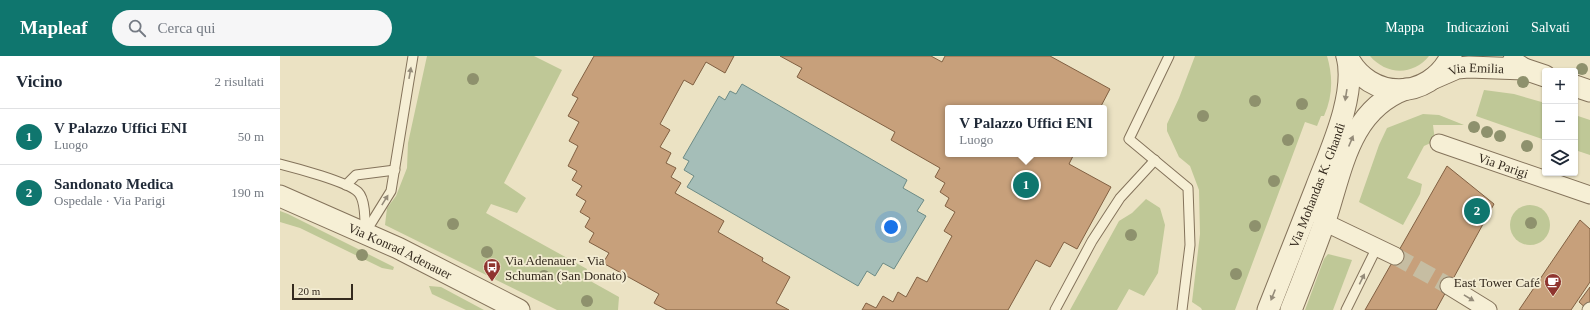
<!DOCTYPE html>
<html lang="it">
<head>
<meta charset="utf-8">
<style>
	:root { --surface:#fff; --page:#f6f6f7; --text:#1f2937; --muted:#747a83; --line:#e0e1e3; --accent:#0f766e }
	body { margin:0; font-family:"Times New Roman",serif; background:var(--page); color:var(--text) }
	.controls { position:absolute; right:12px; top:12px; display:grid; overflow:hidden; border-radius:4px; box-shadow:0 1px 3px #0004 }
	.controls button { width:36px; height:36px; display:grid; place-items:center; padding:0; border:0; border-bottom:1px solid var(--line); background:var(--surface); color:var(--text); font:20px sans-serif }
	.scale { position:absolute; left:12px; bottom:10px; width:61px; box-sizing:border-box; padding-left:4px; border:2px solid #342a1e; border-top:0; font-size:11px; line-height:14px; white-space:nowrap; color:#342a1e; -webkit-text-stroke:3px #f3ecd2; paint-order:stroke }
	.you { position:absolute; left:611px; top:171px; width:14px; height:14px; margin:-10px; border:3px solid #fff; border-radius:50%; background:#1a73e8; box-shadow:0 0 0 6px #1a73e833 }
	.badge { display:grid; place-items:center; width:26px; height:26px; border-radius:50%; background:var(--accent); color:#fff; font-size:13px; font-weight:700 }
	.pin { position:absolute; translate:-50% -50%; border:2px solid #fff; box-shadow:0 1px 4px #0006 }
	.popup { position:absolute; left:665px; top:49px; width:162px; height:52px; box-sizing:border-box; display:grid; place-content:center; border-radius:4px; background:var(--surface); filter:drop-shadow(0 1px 3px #0005); font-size:13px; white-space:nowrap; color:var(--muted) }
	.popup b { font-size:15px; color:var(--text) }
	.popup::after { content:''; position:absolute; left:50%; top:100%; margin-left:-8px; border:8px solid transparent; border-top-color:var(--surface) }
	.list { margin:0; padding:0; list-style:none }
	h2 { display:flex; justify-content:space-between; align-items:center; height:52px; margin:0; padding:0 16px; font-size:17px }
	h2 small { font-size:13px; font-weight:400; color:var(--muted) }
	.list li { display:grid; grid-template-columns:26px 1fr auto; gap:12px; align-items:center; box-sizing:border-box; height:56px; padding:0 16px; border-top:1px solid var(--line) }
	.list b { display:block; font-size:15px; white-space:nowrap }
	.list p { margin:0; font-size:13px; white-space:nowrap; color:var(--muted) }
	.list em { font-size:13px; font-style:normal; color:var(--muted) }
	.icon { flex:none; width:22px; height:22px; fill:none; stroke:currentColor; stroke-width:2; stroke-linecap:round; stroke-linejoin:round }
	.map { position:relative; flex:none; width:1310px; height:254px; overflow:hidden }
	header { display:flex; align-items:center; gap:24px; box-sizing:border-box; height:56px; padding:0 20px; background:var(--accent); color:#fff }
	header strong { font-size:19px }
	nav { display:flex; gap:22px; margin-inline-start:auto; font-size:14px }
	.search { width:280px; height:36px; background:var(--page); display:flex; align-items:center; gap:10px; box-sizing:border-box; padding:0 14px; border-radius:22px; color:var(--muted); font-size:15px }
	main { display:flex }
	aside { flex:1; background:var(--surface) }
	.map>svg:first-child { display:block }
	.green { fill:#bfc897 }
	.water { fill:#a5beb8; stroke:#6c8b86 }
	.building { fill:#c7a07b; stroke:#816042 }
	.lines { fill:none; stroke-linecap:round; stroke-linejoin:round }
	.minor-tunnel { stroke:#c6bda2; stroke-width:17; stroke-dasharray:17 8; stroke-linecap:butt }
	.service-casing { stroke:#84735b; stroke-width:11 }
	.pedestrian-casing { stroke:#84735b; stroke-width:15 }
	.minor-casing { stroke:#84735b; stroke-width:19 }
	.tertiary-casing { stroke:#84735b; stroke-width:23 }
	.service { stroke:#f6efd5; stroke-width:9 }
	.pedestrian { stroke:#f6efd5; stroke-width:13 }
	.minor { stroke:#f6efd5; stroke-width:17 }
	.tertiary { stroke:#f6efd5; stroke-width:21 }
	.tree { fill:#8e916d }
	.oneway { fill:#958c7a }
	.labels { text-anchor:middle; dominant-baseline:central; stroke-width:3.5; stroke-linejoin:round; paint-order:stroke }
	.street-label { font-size:13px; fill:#342a1e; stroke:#f3ecd2 }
	.poi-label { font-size:13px; fill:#342a1e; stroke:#f3ecd2; text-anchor:start }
</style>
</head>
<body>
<header>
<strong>Mapleaf</strong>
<div class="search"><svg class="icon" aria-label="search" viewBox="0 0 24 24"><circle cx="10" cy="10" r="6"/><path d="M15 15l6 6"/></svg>Cerca qui</div>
<nav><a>Mappa</a><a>Indicazioni</a><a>Salvati</a></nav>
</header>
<main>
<aside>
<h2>Vicino<small>2 risultati</small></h2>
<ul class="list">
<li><span class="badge">1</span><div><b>V Palazzo Uffici ENI</b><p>Luogo</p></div><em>50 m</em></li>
<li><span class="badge">2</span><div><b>Sandonato Medica</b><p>Ospedale · Via Parigi</p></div><em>190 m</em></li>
</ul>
</aside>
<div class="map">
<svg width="1310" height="254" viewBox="0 0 1310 254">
	<rect width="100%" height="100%" fill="#ebe2c3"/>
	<g class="green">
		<polygon points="147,0 254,0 282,14 224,127 246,142 237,157 211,148 206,157 307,213 305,222 339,241 338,254 277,254 105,169 107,152 116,140 127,112 128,87"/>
		<path d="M 915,0 L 1047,0 C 1053,20 1053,40 1044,60 L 1041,60 L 1037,70 L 1025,66 L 955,254 L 922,254 L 921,252 L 912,246 L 920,178 L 919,134 L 910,110 L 899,101 L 887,75 L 887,68 L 899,42 Z"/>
		<path d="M 1090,0 L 1149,0 C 1133,20 1106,19 1090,0 Z"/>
		<polygon points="1204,34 1234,38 1265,47 1265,84 1196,60"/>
		<polygon points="1143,58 1159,59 1184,69 1153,69 1155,85 1144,90 1127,122 1142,128 1140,138 1123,169 1079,146 1099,89 1107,72"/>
		<polygon points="1295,59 1310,64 1310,99 1295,94"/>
		<polygon points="866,143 880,152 885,169 878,217 864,240 849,233 837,254 790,254 839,165 852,157"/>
		<circle cx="1250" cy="169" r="20"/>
		<polygon points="0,155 8,158 114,211 113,214 102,212 20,172 0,166"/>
		<polygon points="1048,198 1072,204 1053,254 1025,254 1044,203"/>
		<polygon points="149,230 161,231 204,254 186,254 152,238"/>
	</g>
	<polygon class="water" points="462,28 627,124 623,132 644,144 637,155 646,160 614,213 603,207 595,220 587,215 578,230 407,131 414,120 404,114 409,105 403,102 439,40 445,44 450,35 456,38"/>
	<g class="building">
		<polygon points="314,0 454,0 445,17 426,6 413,29 404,24 380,68 390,74 380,91 391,97 386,107 396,112 391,121 401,127 395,137 444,165 438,176 483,202 482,205 510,221 496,247 509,254 387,254 374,247 379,238 323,207 329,197 309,186 314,177 305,171 310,162 300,156 306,145 296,139 302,130 292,124 297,115 288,110 298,90 289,85 299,66 288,60 298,42 292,39"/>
		<polygon points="500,0 651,0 662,6 665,0 770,0 830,33 820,52 668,52 668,98 794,98 789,108 831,131 797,193 784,186 770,211 756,204 728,254 582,254 586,247 596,252 603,240 613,246 618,236 626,241 637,221 647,226 672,180 664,175 675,156 665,150 669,142 660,136 665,127 655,121 660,112 611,84 615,76 517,21 522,12"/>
		<polygon points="1167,110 1214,148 1156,254 1085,254"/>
		<polygon points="1300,164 1310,173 1310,226 1291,254 1239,254"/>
		<polygon points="1310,231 1310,254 1308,254 1299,246"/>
	</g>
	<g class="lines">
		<polyline class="minor-tunnel" points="1115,200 1169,230"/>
		<defs>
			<g id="service">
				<polyline points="889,0 849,83 908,132 910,189 902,254"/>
				<path d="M 0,108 C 16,112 68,126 78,136 C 86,144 85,166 85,177"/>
				<polyline points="66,129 76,119 115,114"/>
				<polyline points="85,177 111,135 133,0"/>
				<polyline points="775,254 812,185 840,142 875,104"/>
				<polyline points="1066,254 1097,191"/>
			</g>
			<polyline id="pedestrian" points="1309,254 1310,253"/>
			<g id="minor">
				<path id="s1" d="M 1159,87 L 1310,139"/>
				<polyline points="1037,156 1044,166 1115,200"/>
				<polyline points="1169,230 1208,254"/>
			</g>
			<g id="tertiary">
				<path d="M 1067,0 C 1089,45 1149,45 1171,0"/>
				<polyline points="1233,6 1244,13 1265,20"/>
				<path id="s2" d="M 1154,22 L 1177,12 L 1189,11 L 1244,13"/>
				<polyline points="1295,30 1310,35"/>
				<path id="s3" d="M 0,140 L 118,192 L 239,254"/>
				<path id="s4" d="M 988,254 C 1004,213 1020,173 1036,132 C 1050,95 1077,39 1067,0"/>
				<path d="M 1011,254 C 1023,224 1034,195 1045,165 C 1062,114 1069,54 1126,33"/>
			</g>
		</defs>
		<use href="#service" class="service-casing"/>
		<use href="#pedestrian" class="pedestrian-casing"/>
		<use href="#minor" class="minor-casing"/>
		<use href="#tertiary" class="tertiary-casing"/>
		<use href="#service" class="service"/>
		<use href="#pedestrian" class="pedestrian"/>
		<use href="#minor" class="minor"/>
		<use href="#tertiary" class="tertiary"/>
	</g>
	<g class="tree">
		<circle cx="1302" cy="13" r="6"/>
		<circle cx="193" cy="23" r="6"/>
		<circle cx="1243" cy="26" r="6"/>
		<circle cx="975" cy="45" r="6"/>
		<circle cx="1022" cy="48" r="6"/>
		<circle cx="923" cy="60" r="6"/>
		<circle cx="1194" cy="71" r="6"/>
		<circle cx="1207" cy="76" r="6"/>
		<circle cx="1220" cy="80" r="6"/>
		<circle cx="1008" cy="84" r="6"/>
		<circle cx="1247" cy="90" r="6"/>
		<circle cx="994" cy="125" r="6"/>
		<circle cx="1251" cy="167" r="6"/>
		<circle cx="173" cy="168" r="6"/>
		<circle cx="975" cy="170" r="6"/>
		<circle cx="851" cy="179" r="6"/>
		<circle cx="207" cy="196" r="6"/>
		<circle cx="82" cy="199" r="6"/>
		<circle cx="956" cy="218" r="6"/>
		<circle cx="264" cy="220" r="6"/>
		<circle cx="307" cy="245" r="6"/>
	</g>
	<defs><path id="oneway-solid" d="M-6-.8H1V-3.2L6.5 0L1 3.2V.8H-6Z"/></defs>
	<g class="oneway">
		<use href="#oneway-solid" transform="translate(130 17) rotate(-80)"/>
		<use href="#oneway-solid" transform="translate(1066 39) rotate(99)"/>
		<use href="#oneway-solid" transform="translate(1071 85) rotate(-67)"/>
		<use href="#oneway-solid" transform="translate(105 144) rotate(-58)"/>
		<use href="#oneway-solid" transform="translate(1082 223) rotate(-64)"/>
		<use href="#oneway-solid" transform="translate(993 239) rotate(112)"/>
		<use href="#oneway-solid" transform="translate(1189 242) rotate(31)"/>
	</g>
	<defs>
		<symbol id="bus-pin" viewBox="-11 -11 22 30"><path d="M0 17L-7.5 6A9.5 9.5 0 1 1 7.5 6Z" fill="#8f352f" stroke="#f3ecd2"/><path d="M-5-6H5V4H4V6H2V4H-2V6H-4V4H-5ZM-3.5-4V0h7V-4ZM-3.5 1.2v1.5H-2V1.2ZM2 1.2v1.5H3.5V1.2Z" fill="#fff"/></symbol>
		<symbol id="cafe-pin" viewBox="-11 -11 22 30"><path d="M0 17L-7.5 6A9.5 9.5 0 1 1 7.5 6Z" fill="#8f352f" stroke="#f3ecd2"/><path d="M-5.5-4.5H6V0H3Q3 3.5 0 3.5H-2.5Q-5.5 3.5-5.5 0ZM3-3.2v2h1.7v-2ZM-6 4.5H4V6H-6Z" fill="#fff"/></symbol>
	</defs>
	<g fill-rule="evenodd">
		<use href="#bus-pin" x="202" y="201" width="20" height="27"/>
		<use href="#cafe-pin" x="1263" y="216" width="20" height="27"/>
	</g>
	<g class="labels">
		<g class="street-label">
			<text stroke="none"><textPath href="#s2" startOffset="44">Via Emilia</textPath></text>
			<text stroke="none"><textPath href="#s1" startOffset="68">Via Parigi</textPath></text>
			<text stroke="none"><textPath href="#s4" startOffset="134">Via Mohandas K. Ghandi</textPath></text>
			<text stroke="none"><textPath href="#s3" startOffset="132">Via Konrad Adenauer</textPath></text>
		</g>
		<g class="poi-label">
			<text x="225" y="204">Via Adenauer - Via<tspan x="225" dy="15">Schuman (San Donato)</tspan></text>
			<text x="1260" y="226" text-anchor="end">East Tower Café</text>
		</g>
	</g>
</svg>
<div class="controls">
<button>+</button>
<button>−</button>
<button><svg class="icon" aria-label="layers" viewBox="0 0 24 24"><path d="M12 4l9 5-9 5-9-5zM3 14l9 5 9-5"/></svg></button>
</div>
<div class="scale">20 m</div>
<div class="you"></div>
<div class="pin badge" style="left:746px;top:129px">1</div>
<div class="popup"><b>V Palazzo Uffici ENI</b>Luogo</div>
<div class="pin badge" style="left:1197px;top:155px">2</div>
</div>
</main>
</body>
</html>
